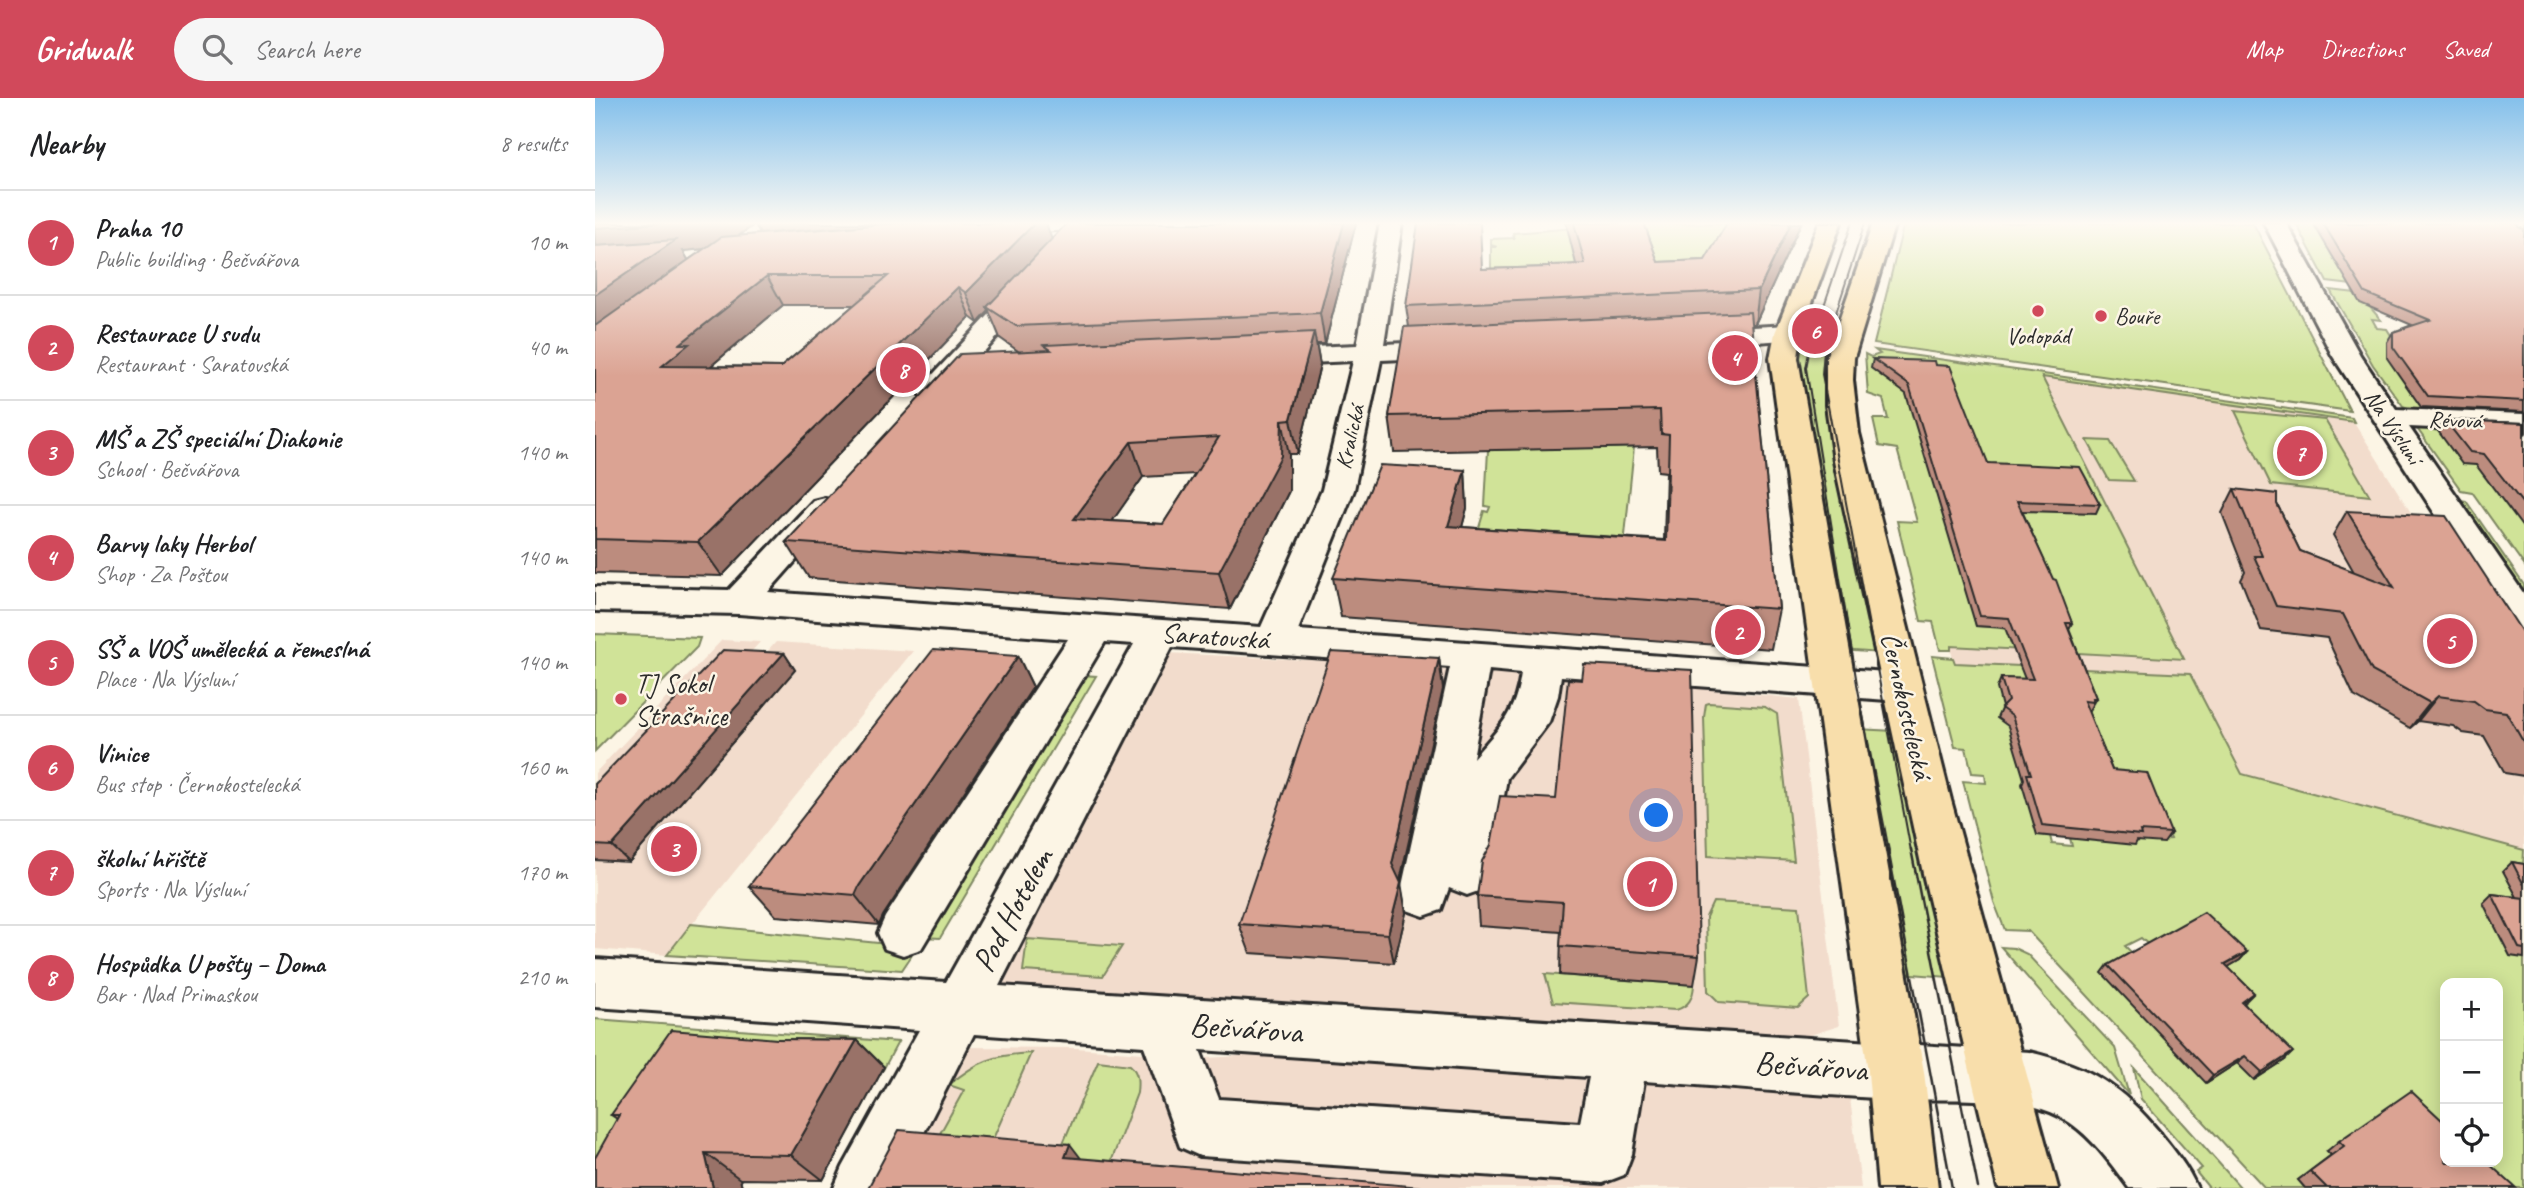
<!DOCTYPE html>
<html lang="en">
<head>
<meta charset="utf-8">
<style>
	:root { --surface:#fff; --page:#f6f6f6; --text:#202124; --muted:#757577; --line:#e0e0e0; --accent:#d1495b }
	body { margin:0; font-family:Caveat,sans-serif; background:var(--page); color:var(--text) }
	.controls { position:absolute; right:21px; bottom:21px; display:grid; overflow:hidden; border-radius:14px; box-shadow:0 4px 18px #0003 }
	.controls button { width:63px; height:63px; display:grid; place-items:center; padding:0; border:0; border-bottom:2px solid var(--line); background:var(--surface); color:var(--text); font:35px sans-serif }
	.you { position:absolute; left:1062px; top:718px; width:24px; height:24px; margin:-18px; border:5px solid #fff; border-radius:50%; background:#1a73e8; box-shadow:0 0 0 10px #1a73e833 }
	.badge { display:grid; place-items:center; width:46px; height:46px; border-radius:50%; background:var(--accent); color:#fff; font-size:23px; font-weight:700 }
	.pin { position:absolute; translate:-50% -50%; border:4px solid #fff; box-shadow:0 2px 7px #0006 }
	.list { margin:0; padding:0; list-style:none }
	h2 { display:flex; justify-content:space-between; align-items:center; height:91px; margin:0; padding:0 28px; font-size:30px }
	h2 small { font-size:23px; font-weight:400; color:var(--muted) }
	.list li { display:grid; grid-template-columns:46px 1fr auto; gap:21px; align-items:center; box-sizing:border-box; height:105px; padding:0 28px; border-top:2px solid var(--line) }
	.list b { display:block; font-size:26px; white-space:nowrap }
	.list p { margin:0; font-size:23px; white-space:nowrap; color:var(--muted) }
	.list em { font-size:23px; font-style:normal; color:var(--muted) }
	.icon { flex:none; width:38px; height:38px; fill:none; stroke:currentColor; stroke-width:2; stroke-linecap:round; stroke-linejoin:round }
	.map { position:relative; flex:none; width:1929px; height:1090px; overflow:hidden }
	header { display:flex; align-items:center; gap:42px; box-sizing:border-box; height:98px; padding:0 35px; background:var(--accent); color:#fff }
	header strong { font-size:33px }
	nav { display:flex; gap:38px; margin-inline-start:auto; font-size:24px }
	.search { width:490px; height:63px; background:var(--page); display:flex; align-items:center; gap:18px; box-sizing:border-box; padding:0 24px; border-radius:38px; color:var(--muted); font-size:26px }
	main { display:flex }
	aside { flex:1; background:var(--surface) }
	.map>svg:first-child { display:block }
	.built { fill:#f2dccc; fill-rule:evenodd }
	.green { fill:#d0e398; stroke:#7e8762; stroke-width:2; fill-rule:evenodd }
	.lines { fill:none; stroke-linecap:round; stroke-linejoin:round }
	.minor-casing { stroke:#2b2b2b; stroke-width:6 }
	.major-casing { stroke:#2b2b2b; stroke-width:6 }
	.minor { fill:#fcf5e5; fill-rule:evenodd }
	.major { fill:#f8deab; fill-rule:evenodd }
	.tram-far1 { stroke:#2b2b2b; stroke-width:2 }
	.tram { stroke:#2b2b2b; stroke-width:2.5 }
	.wall { fill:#bc8c7e; stroke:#2b2b2b; stroke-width:2; fill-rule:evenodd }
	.shaded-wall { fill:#997267; stroke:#2b2b2b; stroke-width:2 }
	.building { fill:#dba393; stroke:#2b2b2b; stroke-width:2; fill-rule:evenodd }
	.poi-dot { fill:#d1495b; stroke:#fcf5e5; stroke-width:2.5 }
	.labels { text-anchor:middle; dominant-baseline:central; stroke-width:5; stroke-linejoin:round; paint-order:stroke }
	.far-poi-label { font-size:23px; fill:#2b2b2b; stroke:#fcf5e5; text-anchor:start }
	.far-street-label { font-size:23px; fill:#2b2b2b; stroke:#fcf5e5 }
	.street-label { font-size:28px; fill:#2b2b2b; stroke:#fcf5e5 }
	.poi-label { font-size:28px; fill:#2b2b2b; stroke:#fcf5e5; text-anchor:start }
	.near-street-label { font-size:33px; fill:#2b2b2b; stroke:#fcf5e5 }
</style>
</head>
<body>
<header>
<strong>Gridwalk</strong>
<div class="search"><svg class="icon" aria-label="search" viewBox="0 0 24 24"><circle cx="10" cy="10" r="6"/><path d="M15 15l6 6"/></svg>Search here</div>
<nav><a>Map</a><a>Directions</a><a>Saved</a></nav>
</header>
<main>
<aside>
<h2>Nearby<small>8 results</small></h2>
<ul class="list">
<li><span class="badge">1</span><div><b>Praha 10</b><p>Public building · Bečvářova</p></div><em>10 m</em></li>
<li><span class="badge">2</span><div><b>Restaurace U sudu</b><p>Restaurant · Saratovská</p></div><em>40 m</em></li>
<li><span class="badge">3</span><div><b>MŠ a ZŠ speciální Diakonie</b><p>School · Bečvářova</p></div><em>140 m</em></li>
<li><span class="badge">4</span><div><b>Barvy laky Herbol</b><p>Shop · Za Poštou</p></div><em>140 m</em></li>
<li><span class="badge">5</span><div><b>SŠ a VOŠ umělecká a řemeslná</b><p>Place · Na Výsluní</p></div><em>140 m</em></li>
<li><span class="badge">6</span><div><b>Vinice</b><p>Bus stop · Černokostelecká</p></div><em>160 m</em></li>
<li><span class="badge">7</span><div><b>školní hřiště</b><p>Sports · Na Výsluní</p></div><em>170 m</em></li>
<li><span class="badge">8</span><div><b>Hospůdka U pošty – Doma</b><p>Bar · Nad Primaskou</p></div><em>210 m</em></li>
</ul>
</aside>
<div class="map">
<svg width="1929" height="1090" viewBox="0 0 1929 1090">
	<rect width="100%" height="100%" fill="#fcf5e5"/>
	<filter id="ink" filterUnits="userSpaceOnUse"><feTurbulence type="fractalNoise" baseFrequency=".0143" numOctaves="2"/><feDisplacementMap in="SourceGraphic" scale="14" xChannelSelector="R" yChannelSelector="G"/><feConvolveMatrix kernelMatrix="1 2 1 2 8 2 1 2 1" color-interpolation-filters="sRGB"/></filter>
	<g filter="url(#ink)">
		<g class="built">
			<path d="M 1446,279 L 1759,324 L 1929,595 L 1929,752 L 1647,676 L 1595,576 L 1359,565 L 1355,548 L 1588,560 ZM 1515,343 L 1538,382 L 1538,383 L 1514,382 Z"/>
			<polygon points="127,542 165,544 156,554 171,555 181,544 318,553 72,857 0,851 0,675"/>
			<polygon points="571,555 756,564 890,575 976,577 1204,601 1244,928 1193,944 400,891"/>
			<polygon points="364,949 482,950 612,960 674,956 1255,1000 1266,1090 294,1090"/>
		</g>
		<g class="green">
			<polygon points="1137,125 1104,175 896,177 896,149 902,149 896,147 896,141 919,140 918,135 1030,126"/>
			<polygon points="1309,125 1658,125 1755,313 1279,246"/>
			<path d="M 1701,125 L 1719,125 L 1929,249 L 1929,316 L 1815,311 L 1808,308 L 1778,267 L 1735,192 L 1761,195 L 1757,187 L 1732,184 ZM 1774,208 L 1851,239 L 1795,243 L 1799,242 L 1792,231 L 1782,230 L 1777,221 L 1786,222 Z"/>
			<polygon points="1206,234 1241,239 1285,555 1247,552 1200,259"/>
			<path d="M 1280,252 L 1757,320 L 1759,324 L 1447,279 L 1589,561 L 1356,548 L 1356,552 L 1345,552 L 1338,524 L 1326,523 L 1302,423 L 1322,424 L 1302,351 L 1284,348 L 1278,321 L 1293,321 L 1288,301 L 1273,296 L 1270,256 L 1276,259 L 1285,256 ZM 1372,491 L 1447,540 L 1402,529 L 1381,528 Z"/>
			<polygon points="1640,313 1730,322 1775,398 1676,387"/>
			<polygon points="1821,329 1929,334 1929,467 1877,394 1866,392"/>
			<polygon points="1492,342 1515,343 1539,383 1514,382"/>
			<polygon points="1039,349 1027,467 876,456 889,413 893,414 895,409 890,408 893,352"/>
			<polygon points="1860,401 1871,403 1929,487 1929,503"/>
			<polygon points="0,536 105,540 102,549 0,653"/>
			<path d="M 1337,558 L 1358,560 L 1360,565 L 1595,576 L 1647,676 L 1929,752 L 1926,807 L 1929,860 L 1929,1090 L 1895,1090 L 1867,1064 L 1903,1064 L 1903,885 L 1850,885 L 1850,1048 L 1732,1053 L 1737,1058 L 1703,1082 L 1710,1090 L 1670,1090 L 1433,833 L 1410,832 L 1399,804 L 1368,683 L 1391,685 L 1390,676 L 1377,675 L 1371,650 L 1360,649 ZM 1568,721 L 1576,741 L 1539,743 L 1475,740 L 1477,748 L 1457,746 L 1455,738 ZM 1546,840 L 1556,849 L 1644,862 L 1623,875 L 1651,904 L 1640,912 L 1539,857 L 1530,848 Z"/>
			<polygon points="487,577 501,578 345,840 329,839"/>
			<polygon points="1114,605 1170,609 1182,616 1199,763 1113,758 1109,619 1111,606"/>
			<polygon points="1261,631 1300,633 1353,879 1305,875"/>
			<polygon points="1118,804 1204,809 1214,900 1203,910 1124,904 1113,893 1111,819"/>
			<polygon points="96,826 313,848 319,854 307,872 72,857"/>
			<polygon points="432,841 527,848 508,878 428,873"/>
			<polygon points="1406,849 1419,850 1432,856 1520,950 1534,997"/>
			<path d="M 950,876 L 1099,887 C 1098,900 1094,908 1081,912 L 958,904 Z"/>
			<polygon points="0,921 303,944 288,972 0,1090"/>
			<path d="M 436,955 L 382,1077 L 340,1090 L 322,1077 L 369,992 L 354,987 C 382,963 399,957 436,955 Z"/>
			<path d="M 503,963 L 535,967 C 544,975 543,984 542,995 L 507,1088 L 452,1083 Z"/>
			<polygon points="1539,970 1646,1090 1614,1090 1601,1074 1607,1070 1546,1001"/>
		</g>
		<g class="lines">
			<defs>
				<g id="minor">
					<polygon points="461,125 558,125 555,130 547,132 400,144 392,142 389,137 392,132 400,130"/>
					<path d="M 785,125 L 807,125 L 789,246 L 855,243 L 865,245 L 868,251 L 865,257 L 855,259 L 786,262 L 759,392 L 703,532 L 1306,575 L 1320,579 L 1326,589 L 1320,599 L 1306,603 L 966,578 L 963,598 L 954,624 L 912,680 L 896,777 L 889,791 L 872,797 L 854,790 L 846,812 L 829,818 L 812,812 L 805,797 L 855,569 L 577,549 L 404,888 L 1434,954 C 1496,969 1525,987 1566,1036 C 1580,1054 1593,1069 1602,1090 L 1534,1090 C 1514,1063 1494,1034 1464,1018 C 1424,996 1345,1003 1300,1001 C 1216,997 1132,989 1049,983 L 1037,1056 L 1029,1077 L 1008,1085 L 605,1058 L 585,1049 L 549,948 L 379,936 L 301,1090 L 239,1090 L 248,1069 L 324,932 L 0,909 L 0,861 L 351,884 L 539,546 L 510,544 L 326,851 L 308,857 L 290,851 L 283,835 L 290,819 L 473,541 L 144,516 L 0,513 L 0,489 L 134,492 L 218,403 L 230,400 L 242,403 L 247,410 L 173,494 L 666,529 L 727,392 L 758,263 L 671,267 L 661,265 L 657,259 L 661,253 L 671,251 L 762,247 ZM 894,572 L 926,575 C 920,617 905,629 878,660 ZM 605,952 L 994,979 L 985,1025 L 624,1001 Z"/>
					<polygon points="1669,125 1691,125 1765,257 1801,311 1929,316 1929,334 1814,329 1929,496 1929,537 1916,533 1737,257"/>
					<polygon points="1912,125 1929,125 1929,140 1921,138"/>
					<polygon points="434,182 443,184 446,189 443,194 347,300 337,303 327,300 323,294 327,288 425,184"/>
					<polygon points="1193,227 1202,229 1206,235 1202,241 1104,248 1095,246 1091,240 1095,234 1104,232"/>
				</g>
				<g id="major">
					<polygon points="1224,125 1246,125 1206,235 1203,260 1329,974 1343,1090 1283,1090 1273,974 1175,260 1180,235"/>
					<polygon points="1278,125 1300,125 1259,260 1258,282 1264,335 1356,702 1463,1090 1403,1090 1329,780 1239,363 1231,307 1231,260"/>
				</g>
			</defs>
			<use href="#minor" class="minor-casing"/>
			<use href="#major" class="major-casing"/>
			<use href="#minor" class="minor"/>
			<use href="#major" class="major"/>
			<g class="tram-far1">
				<polyline points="1257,125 1215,249 1211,270 1262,586 1294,753"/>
				<polyline points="1270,125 1229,252 1227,276 1316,753"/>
				<polyline points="436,136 485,132"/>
			</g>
			<g class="tram">
				<polyline points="1293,751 1357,1090"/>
				<polyline points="1316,751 1383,1090"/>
			</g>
		</g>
		<g class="wall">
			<path d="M 0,125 L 451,125 L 456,142 L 761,125 L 730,246 L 721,246 L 725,267 L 703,356 L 694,356 L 694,393 L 635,511 L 214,480 L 191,444 L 423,253 L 405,240 L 394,213 L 383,225 L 375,219 L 127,478 L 0,475 ZM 160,126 L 165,136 L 144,138 ZM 110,151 L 93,162 L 88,153 ZM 188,207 L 259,207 L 186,269 L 116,268 ZM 600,376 L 568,426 L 517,423 L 548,379 Z"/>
			<polygon points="971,125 1049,125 1063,164 1110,162 1206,125 1160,226 1156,226 1184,511 1176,551 746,519 738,480 870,372 872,410 867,429 1069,442 1071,374 1063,373 1062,349 799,354 794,318 814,229 811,208 887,171 954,169 981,166"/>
			<polygon points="1718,125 1922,125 1925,130 1929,131 1929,314 1826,309 1792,260 1792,244 1798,234 1817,227 1765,205"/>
			<polygon points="1278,261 1340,267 1393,365 1505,406 1501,415 1427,413 1477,525 1474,531 1501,600 1493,614 1517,672 1576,735 1569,745 1542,743 1540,747 1442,737 1427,686 1429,681 1413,628 1402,620 1407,609 1402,590 1406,580 1430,581 1410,530 1381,528 1311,296 1276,270"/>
			<polygon points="1850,322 1929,325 1929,431 1881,367 1867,366 1843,333"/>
			<polygon points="1639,391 1682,406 1705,453 1759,474 1738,437 1752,413 1929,537 1929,678 1910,675 1889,638 1868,635 1858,628 1823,623 1815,630 1759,598 1732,540 1666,532 1646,482 1650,474 1627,415"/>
			<polygon points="189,555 200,572 34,764 0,762 0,686"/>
			<polygon points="423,558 438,589 288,818 284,827 181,818 154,788"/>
			<polygon points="844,560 848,591 805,783 811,815 799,865 655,855 644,826"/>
			<polygon points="896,747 1104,858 1099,887 965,877 966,834 884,828 882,798"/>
			<polygon points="1917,764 1929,766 1929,860 1915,858 1888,805 1897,796 1922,799 1908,773"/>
			<polygon points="1652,854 1645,862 1632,869 1659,895 1649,905 1690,962 1659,982 1642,965 1611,985 1507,875 1513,867"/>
			<polygon points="182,941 262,942 289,969 228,1082 145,1081 147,1090 0,1090 22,1021 16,1017"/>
			<polygon points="1744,1043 1921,1090 1710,1090 1703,1082 1736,1057 1732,1053"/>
		</g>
		<g class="shaded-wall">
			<polygon points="65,125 423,125 170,146 160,126 128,149 88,153 98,170 0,241 0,130"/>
			<polygon points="440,125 451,125 458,145 392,209 394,213 383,225 371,195"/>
			<polygon points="749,125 761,125 730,246 725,215"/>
			<polygon points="1196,125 1206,125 1160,226 1164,192"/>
			<polygon points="172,178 188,207 110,273 67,268 85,246"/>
			<polygon points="363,189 375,219 127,478 103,444"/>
			<polygon points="719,234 725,267 703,356 696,321"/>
			<polygon points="687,322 694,356 694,393 635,511 624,474"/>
			<polygon points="536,344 548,379 493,458 479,421"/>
			<polygon points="870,372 872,410 857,467 853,428"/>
			<polygon points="189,555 200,572 34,764 17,748"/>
			<polygon points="423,558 438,589 288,818 284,827 260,797 264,788"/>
			<polygon points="844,560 848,591 802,796 797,766"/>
			<polygon points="1843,598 1823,623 1815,630 1835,605"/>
			<polygon points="806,785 811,815 799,865 793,836"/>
			<polygon points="1652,854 1645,862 1623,875 1630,866"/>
			<polygon points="262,942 289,969 228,1082 196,1057"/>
			<polygon points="1698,954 1690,962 1659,982 1667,974"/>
			<polygon points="1650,958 1642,965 1611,985 1618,977"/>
			<polygon points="475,1046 507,1088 470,1059"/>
			<polygon points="110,1055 145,1081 147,1090 118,1090"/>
		</g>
		<g class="building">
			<polygon points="0,125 65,125 0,130"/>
			<path d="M 302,125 L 440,125 L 371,195 L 363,189 L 103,444 L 0,441 L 0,228 L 126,139 ZM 172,178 L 293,178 L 186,269 L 67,268 L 94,246 L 85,246 Z"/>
			<polygon points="472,125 749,125 725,215 421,228 392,209"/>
			<polygon points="823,125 885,125 887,171 954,169 954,167 990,166 979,125 1049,125 1063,164 1110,162 1132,125 1196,125 1164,192 811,208"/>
			<polygon points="1728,125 1922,125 1925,130 1929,131 1929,303 1833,298 1798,249 1798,234 1835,222 1770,195"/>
			<polygon points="81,142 0,197 0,148"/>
			<polygon points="1155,214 1184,511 738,480 785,367 870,372 853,428 1071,443 1074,337 1066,336 1065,312 794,318 809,229"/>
			<path d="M 719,234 L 696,321 L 687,322 L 686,358 L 624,474 L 191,444 L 365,256 L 456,252 L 449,247 ZM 624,339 L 568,426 L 479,421 L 536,344 Z"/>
			<polygon points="1278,261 1339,263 1340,267 1355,268 1393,365 1485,369 1505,406 1422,403 1458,481 1461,482 1477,525 1471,525 1501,600 1497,600 1498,604 1489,603 1517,672 1552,675 1576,735 1545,733 1546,737 1447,727 1432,676 1436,676 1417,618 1406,610 1413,603 1406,580 1438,581 1414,520 1385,518 1314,287"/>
			<polygon points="1850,322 1929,325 1929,407 1889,356 1875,354"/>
			<polygon points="1639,391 1682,396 1682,406 1705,453 1799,489 1752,413 1851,418 1929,537 1929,645 1911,614 1890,611 1879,603 1843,598 1835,605 1777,573 1748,516 1681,508 1659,458 1667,458"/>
			<polygon points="128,552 189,555 17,748 0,747 0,686"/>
			<polygon points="338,552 423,558 264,788 260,797 154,788"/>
			<polygon points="736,554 844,560 797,766 806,785 793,836 644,826"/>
			<polygon points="989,566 1097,572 1104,858 965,848 968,804 882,798 887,763 896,747 905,698 961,701 973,581 987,582"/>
			<polygon points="1917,764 1929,766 1929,787"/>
			<polygon points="1897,796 1929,800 1929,851 1924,850"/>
			<polygon points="1609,814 1652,854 1630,866 1659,895 1647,904 1698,954 1667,974 1650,958 1618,977 1513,867"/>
			<polygon points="76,932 182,941 262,942 196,1057 110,1055 118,1090 0,1090 0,1060 24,1017 16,1017"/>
			<polygon points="1816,993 1850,1025 1850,1064 1892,1064 1921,1090 1732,1090 1715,1073 1749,1048 1744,1043"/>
			<polygon points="304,1032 475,1046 470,1059 839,1090 273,1090"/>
		</g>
	</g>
	<linearGradient id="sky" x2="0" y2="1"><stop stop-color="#84c0eb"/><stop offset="0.45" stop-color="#fefaf3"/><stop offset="1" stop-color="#fefaf3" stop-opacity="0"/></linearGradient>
	<rect width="1929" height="278" fill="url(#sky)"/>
	<g class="poi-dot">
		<circle cx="1443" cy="213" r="7"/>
		<circle cx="1506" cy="218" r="7"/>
		<circle cx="26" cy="601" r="7"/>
	</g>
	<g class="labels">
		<g class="far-poi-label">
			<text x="1520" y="218">Bouře</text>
			<text x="1443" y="238" text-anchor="middle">Vodopád</text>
		</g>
		<g class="far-street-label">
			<text transform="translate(1860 322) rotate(2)">Révová</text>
			<text transform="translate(1798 329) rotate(56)">Na Výsluní</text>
			<text transform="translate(755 339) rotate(-77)">Kralická</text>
		</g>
		<g class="street-label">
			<text transform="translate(620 538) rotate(4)">Saratovská</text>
			<text transform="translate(1312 608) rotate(77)">Černokostelecká</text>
		</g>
		<g class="poi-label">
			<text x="40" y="585">TJ Sokol<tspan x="40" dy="32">Strašnice</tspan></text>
		</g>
		<g class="near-street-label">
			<text transform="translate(417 812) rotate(-62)">Pod Hotelem</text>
			<text transform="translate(651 930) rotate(4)">Bečvářova</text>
			<text transform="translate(1216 968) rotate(4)">Bečvářova</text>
		</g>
	</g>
</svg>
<div class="controls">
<button>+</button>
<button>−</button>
<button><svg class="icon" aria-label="locate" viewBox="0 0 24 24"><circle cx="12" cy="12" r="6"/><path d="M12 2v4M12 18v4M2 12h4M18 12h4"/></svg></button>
</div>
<div class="you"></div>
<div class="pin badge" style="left:1055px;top:786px">1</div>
<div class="pin badge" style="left:1143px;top:534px">2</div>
<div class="pin badge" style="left:79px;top:751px">3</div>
<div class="pin badge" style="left:1140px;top:260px">4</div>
<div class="pin badge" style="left:1855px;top:543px">5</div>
<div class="pin badge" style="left:1220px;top:233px">6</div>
<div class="pin badge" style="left:1705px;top:355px">7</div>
<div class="pin badge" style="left:308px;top:272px">8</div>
</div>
</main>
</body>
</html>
